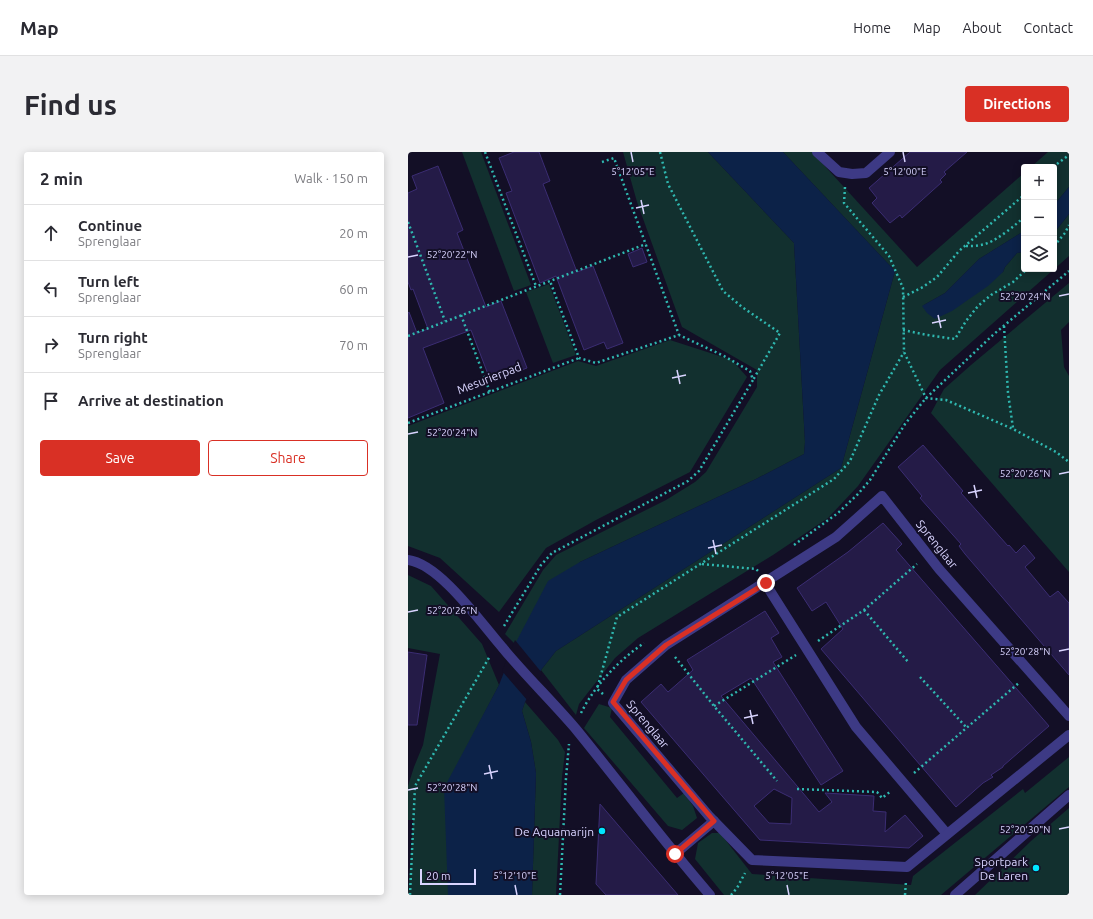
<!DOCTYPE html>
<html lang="en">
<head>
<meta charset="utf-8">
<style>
	:root { --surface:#fff; --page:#f2f2f3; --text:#2b2b33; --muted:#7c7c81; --line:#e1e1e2; --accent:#d93025 }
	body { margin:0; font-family:Ubuntu,sans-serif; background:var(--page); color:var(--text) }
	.controls { position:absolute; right:12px; top:12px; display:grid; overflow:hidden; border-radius:4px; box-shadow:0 2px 10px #0003 }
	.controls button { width:36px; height:36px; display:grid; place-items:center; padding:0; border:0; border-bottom:1px solid var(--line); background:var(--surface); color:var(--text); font:20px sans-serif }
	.scale { position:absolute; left:12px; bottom:10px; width:56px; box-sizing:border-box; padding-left:4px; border:2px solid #d9d4ff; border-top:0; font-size:11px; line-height:14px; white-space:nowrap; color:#d9d4ff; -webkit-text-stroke:3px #130f26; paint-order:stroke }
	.stop { position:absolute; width:12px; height:12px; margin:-9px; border:3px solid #d93025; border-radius:50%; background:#fff }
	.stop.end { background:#d93025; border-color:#fff; box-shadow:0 1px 4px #0008 }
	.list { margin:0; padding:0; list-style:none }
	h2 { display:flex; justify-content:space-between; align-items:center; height:52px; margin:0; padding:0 16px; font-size:17px }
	h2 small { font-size:13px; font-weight:400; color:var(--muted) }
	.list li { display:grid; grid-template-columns:26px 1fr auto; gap:12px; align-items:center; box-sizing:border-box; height:56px; padding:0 16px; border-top:1px solid var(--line) }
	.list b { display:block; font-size:15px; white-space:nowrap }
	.list p { margin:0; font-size:13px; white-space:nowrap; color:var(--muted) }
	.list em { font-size:13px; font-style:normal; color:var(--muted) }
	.actions { display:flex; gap:8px; padding:12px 16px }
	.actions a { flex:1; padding:9px 0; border:1px solid var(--accent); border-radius:4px; text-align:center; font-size:14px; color:var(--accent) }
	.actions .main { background:var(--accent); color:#fff }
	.icon { flex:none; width:22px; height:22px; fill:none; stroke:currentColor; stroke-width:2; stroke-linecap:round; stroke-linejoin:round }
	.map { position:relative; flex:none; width:661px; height:743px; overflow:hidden; border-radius:4px }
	header { display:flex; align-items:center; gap:24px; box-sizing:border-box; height:56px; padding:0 20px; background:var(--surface); border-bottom:1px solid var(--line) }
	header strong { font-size:19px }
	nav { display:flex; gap:22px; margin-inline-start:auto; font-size:14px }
	.intro { display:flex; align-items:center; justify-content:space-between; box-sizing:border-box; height:96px; padding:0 24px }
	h1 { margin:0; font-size:28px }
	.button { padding:10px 18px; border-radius:4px; background:var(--accent); color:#fff; font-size:14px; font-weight:700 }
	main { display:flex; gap:24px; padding:0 24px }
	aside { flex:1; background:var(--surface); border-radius:4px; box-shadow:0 2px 10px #0003 }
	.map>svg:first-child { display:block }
	.green { fill:#12302f }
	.water { fill:#0c2248 }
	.pier { fill:#130f26 }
	.building { fill:#241b47; stroke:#3b2d73; fill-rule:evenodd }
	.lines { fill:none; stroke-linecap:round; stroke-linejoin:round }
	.path { stroke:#2fb8b0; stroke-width:2.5; stroke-dasharray:2 3; stroke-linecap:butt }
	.street { stroke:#3d3a85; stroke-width:10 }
	.route { stroke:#d93025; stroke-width:5 }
	.ticks { fill:none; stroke:#d9d4ff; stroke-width:1.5 }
	.poi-dot { fill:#00e5ff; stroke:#130f26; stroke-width:1.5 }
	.labels { text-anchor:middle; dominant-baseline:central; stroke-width:4; stroke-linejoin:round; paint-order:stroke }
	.street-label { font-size:12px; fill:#d9d4ff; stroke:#130f26 }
	.poi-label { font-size:12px; fill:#d9d4ff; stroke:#130f26; text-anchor:end }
	.ticks-label { font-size:10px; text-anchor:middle; fill:#d9d4ff; stroke:#130f26; stroke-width:4; stroke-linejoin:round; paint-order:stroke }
</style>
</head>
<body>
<header>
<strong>Map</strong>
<nav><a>Home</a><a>Map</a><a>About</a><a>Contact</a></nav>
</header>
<div class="intro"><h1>Find us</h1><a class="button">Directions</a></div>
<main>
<aside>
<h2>2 min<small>Walk · 150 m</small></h2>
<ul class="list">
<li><svg class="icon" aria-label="ahead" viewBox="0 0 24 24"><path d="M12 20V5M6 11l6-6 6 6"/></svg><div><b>Continue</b><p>Sprenglaar</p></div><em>20 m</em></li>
<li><svg class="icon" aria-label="left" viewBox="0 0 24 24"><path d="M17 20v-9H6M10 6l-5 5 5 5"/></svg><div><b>Turn left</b><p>Sprenglaar</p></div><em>60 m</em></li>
<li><svg class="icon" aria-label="right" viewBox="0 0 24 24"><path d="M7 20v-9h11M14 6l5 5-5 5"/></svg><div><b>Turn right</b><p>Sprenglaar</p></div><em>70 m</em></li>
<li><svg class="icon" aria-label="arrive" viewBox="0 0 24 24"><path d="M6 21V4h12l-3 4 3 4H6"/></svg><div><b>Arrive at destination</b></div></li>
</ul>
<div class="actions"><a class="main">Save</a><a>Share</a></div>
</aside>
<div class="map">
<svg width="661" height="743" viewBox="0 0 661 743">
	<rect width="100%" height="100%" fill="#130f26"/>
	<g class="green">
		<polygon points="54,0 73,0 123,133 106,139"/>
		<polygon points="215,0 300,0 386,91 397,290 396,302 348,327 172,410 107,492 97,482 135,418 148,403 258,348 287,330 298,320 349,235 349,218 274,175 229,50"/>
		<polygon points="375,0 404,0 509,115 616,21 616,79 571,107 537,141 514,154 595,120 597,115 609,101 616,100 616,117 646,117 646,81 661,62 661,104 532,218 450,334 420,366 365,403 230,486 207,506 171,552 168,563 133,518 148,499 433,316 487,119"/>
		<polygon points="640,0 661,0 661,35 646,53 646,15 623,15"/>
		<polygon points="661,131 661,170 653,178 656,215 661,224 661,420 523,261 536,237 563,213"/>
		<polygon points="141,132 168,203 145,211 118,140"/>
		<polygon points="262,188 324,208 339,225 282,320 188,368 138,396 91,460 32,406 0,394 0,274 170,209 188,214"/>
		<polygon points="0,423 23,434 74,492 91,533 66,581 40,743 0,743 5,668 0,668 0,634 6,615 15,593 32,502 0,496"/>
		<polygon points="117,550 150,588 157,600 154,625 148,743 124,743 128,621 123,590 114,559"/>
		<polygon points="191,552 204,556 202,565 269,646 276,641 285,654 289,666 274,678 260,674 176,576"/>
		<polygon points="661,605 661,635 533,743 316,743 287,707 290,691 304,681 312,681 344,722 503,733 505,724 615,637 617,641"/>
		<polygon points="661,656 661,743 567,743 623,689"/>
	</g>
	<g class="water">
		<polygon points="300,0 375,0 487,119 433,316 148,499 133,518 117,550 114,559 123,590 128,621 124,743 40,743 36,636 91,533 107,492 140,429 172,410 348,327 396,302 397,290 386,91"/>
		<polygon points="661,35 661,62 646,81 646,53"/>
		<polygon points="616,79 616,100 609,101 597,115 595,120 580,134 544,159 527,167 519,161 514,154 537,141 571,107"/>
	</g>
	<polygon class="pier" points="107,488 134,521 120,549 94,519"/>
	<g class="building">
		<polygon points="106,0 131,0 142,29 135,32 169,120 185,114 215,191 199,197 196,190 176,198 148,124 132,131 98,41 104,39 91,6"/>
		<polygon points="502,0 559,0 536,20 538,22 532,28 534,30 494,66 492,63 482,71 464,51 469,46 461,36"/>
		<polygon points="30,14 55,78 49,81 78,155 93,149 119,216 83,230 63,178 15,196 36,251 0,266 0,161 1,160 9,181 20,177 5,137 3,138 0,130 0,41 9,37 4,24"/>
		<polygon points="234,96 239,110 225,115 220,102"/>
		<polygon points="515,293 555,339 553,341 600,394 601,393 608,401 616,393 627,406 617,415 642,445 650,439 661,451 661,523 557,402 551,394 553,392 512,346 514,344 490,315"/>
		<polygon points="475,371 494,392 488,398 641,574 595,614 595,615 583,623 585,625 575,631 548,655 413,497 435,477 418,450 404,459 389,436 440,400"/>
		<path d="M 357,459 L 371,481 L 363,486 L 374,505 L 365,510 L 435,619 L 413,633 L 343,526 L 313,544 L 411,660 L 424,650 L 417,641 L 466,644 L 465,659 L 478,660 L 477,680 L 497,663 L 515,684 L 501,696 L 352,688 L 233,550 L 253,532 L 260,540 L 285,518 L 279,508 ZM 366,637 L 384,646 L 383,672 L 361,671 L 346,654 Z"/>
		<polygon points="0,500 19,503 9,573 0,573"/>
		<polygon points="192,652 270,743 198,743 188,732"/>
	</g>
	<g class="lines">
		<g class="path">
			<polyline points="77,0 128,134"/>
			<polyline points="252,0 260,32 315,139 334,155 372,181 345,228"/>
			<polyline points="194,10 206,6 271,183"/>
			<polyline points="645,15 661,3"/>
			<polyline points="437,35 436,51 481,104 495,136 496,200 518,246 538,248 605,277 648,300 661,310"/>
			<polyline points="0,70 37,169"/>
			<path d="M 558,94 C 565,94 572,94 580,91 C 590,87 608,73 616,65"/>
			<polyline points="646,94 657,81 661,73"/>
			<polyline points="495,145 515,135 529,125 551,99 616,43"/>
			<polyline points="53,163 82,240"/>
			<polyline points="596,174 600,241 605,276"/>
			<polyline points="495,178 519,183 547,187 558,169 570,154 583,143 605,130 619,117"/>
			<polyline points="0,184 238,92"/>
			<polyline points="0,271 171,206"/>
			<polyline points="386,393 430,361 450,342 462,328 497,272 518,246 586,182 661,119"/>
			<polyline points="294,412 348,417 350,419"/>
			<polyline points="456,458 501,511"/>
			<polyline points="96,474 133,413 144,401 280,329 291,319 345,228 342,219 316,204 271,183 188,211 171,206 142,129"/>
			<polyline points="410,489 456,458 509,412"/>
			<polyline points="267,505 306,554 369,629"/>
			<polyline points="512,525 558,575"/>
			<polyline points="195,542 189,537 209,465 426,327 442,309 471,243 496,200"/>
			<polyline points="306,554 388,503"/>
			<path d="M 173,561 C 187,533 210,509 236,491"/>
			<polyline points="506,621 612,530"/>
			<polyline points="389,637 469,640 474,646 483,639"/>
			<polyline points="2,743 7,634 82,504"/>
			<polyline points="152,743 158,626 161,592"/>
			<polyline points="323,743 329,736 337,721"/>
			<polyline points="497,743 498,729"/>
		</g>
		<g class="street">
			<polyline points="409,0 431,20 444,22 458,21 482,0"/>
			<path d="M 0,408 C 32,412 73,471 94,495 C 117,523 143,548 167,576 C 212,631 255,689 302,743"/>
			<polyline points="357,431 448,575 539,682"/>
			<polyline points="661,564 531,417 474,344 428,385 258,493 218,528 205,551 301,664 344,708 499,715 661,583"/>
			<polyline points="267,702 306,669"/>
			<polyline points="547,743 661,643"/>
		</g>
	</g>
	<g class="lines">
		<polyline class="route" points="267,702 306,669 205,550 218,528 258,493 358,431"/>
	</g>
	<path class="ticks" d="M 223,0 L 225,10M 495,0 L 497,10M 233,48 L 236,62M 228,56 L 241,53M 0,105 L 10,103M 651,144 L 661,142M 530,163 L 533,176M 524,171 L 538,168M 269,218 L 272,232M 264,226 L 278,223M 0,282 L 10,280M 651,322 L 661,320M 566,333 L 569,346M 560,341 L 574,338M 305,388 L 308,402M 300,396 L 314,393M 0,460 L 10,458M 651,499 L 661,497M 342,558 L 345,572M 336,566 L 350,563M 81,613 L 84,627M 76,622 L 90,619M 0,638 L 10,636M 651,677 L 661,675M 107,733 L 109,743M 379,733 L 381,743"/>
	<g class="poi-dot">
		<circle cx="194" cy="679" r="4"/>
		<circle cx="628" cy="716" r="4"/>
	</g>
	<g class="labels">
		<g class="street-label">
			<text transform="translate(81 226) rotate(-21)">Mesurierpad</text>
			<text transform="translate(529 392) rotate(51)">Sprenglaar</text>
			<text transform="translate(240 572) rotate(50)">Sprenglaar</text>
		</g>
		<g class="poi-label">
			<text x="186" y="679">De Aquamarijn</text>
			<text x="620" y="709">Sportpark<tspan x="620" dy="14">De Laren</tspan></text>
		</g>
	</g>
	<g class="ticks-label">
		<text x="225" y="23">5°12'05"E</text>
		<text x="497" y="23">5°12'00"E</text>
		<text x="44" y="106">52°20'22"N</text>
		<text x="617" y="148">52°20'24"N</text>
		<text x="44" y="284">52°20'24"N</text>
		<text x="617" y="325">52°20'26"N</text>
		<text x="44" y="462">52°20'26"N</text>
		<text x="617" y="503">52°20'28"N</text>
		<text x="44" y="639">52°20'28"N</text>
		<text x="617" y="681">52°20'30"N</text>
		<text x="107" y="727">5°12'10"E</text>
		<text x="379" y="727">5°12'05"E</text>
	</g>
</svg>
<div class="controls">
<button>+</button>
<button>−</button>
<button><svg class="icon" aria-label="layers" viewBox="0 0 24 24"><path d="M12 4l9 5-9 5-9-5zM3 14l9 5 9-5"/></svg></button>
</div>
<div class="scale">20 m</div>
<div class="stop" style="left:267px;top:702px"></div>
<div class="stop end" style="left:358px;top:431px"></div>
</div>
</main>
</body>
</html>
